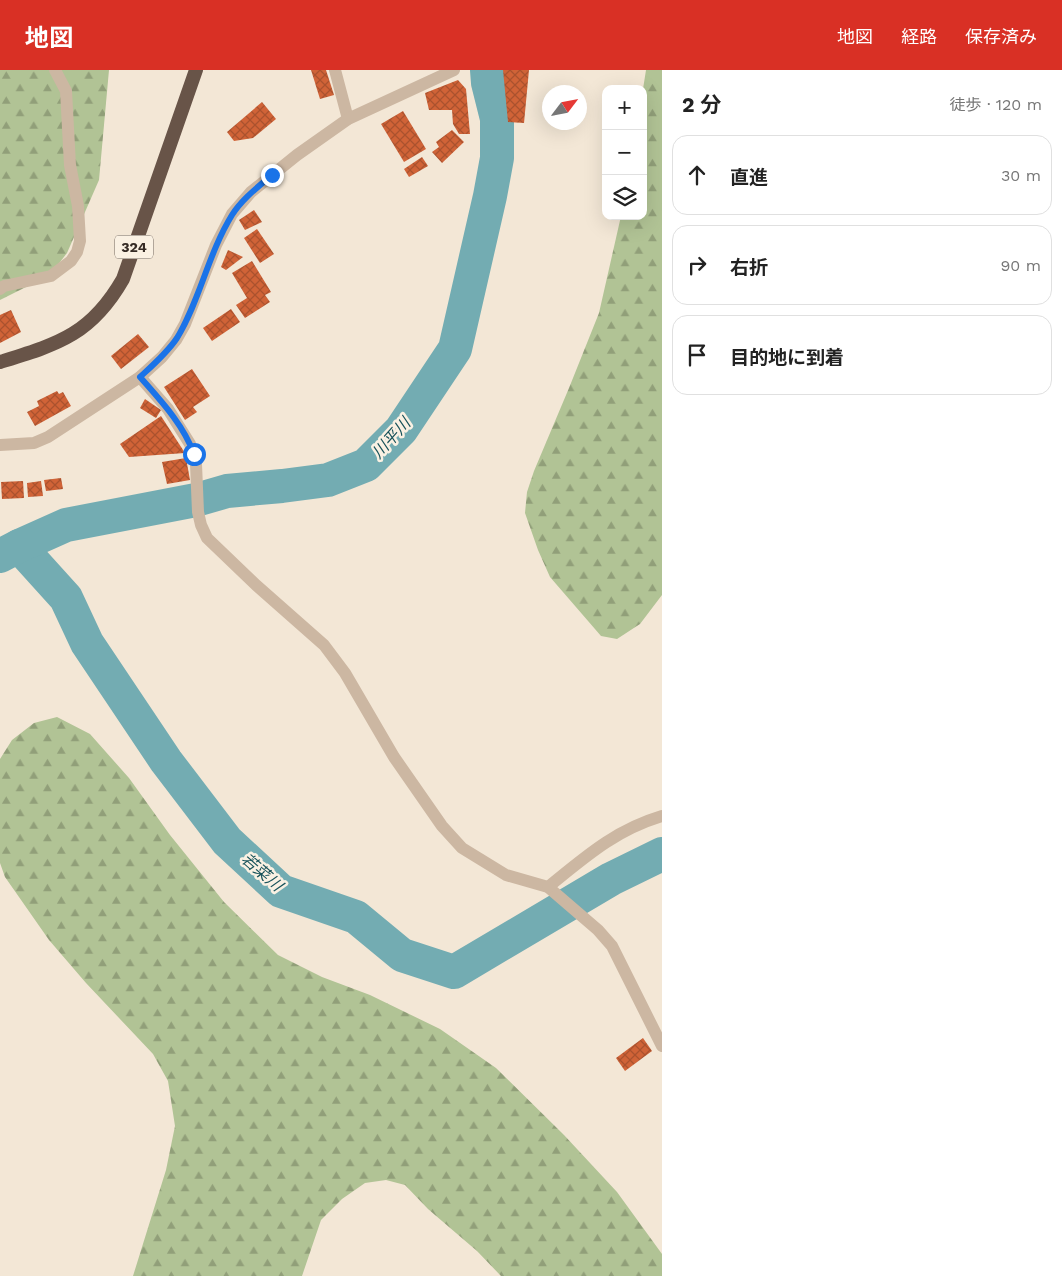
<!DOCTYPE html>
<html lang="ja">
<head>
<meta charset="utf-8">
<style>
	:root { --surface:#fff; --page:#f6f6f6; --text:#222; --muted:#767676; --line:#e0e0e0; --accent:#d93025 }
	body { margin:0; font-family:"Work Sans","Noto Sans JP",sans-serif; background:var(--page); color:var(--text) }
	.controls { position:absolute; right:15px; top:15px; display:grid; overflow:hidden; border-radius:10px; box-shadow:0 5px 20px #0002 }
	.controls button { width:45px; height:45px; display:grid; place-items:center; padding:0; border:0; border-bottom:1px solid var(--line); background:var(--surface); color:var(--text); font:25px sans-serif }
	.compass { position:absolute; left:542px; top:15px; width:45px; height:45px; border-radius:50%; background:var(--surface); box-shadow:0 5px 20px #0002; rotate:58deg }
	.stop { position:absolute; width:15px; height:15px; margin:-11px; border:4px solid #1a73e8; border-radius:50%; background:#fff }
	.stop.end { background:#1a73e8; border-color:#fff; box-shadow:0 1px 5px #0008 }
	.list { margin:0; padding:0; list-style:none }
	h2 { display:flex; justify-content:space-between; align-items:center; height:65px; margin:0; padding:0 20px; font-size:21px }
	h2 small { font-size:16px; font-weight:400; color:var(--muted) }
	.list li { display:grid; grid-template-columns:32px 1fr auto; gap:15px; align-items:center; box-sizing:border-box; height:80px; margin:0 10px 10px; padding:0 10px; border:1px solid var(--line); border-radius:15px }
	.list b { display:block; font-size:19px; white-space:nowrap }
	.list em { font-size:16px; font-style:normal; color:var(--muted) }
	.icon { flex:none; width:28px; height:28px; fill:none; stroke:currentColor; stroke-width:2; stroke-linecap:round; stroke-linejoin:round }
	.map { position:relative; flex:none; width:662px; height:1206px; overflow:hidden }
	header { display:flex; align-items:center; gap:30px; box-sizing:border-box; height:70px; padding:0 25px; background:var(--accent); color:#fff }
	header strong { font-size:24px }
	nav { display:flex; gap:28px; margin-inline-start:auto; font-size:18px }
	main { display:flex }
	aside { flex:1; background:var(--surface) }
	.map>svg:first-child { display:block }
	.forest { fill:url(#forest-firs) }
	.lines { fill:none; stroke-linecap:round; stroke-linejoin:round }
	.river { stroke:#73acb2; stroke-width:34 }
	.building { fill:url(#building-cross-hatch) }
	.minor { stroke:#ccb7a2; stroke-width:12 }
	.trunk { stroke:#685448; stroke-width:14 }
	.route { stroke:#1a73e8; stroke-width:6 }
	.labels { text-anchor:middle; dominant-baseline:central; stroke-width:5; stroke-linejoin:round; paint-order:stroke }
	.shield { fill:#faf1e3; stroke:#70665e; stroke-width:1 }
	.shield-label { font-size:14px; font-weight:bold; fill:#352b25 }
	.water-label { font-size:16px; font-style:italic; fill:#17525a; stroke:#faf1e3 }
</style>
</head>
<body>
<header>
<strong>地図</strong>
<nav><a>地図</a><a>経路</a><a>保存済み</a></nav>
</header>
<main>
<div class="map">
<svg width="662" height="1206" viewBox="0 0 662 1206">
	<defs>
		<pattern id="forest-firs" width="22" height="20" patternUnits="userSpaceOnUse" patternTransform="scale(1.25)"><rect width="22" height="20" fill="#b1c395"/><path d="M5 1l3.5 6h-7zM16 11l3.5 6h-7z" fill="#919f79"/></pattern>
		<pattern id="building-cross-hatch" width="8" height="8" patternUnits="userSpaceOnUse" patternTransform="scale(1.25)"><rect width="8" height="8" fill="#d06337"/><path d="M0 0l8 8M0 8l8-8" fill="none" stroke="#aa522e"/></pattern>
	</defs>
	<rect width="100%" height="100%" fill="#f3e7d6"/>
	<g class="forest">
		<polygon points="0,0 109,0 99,110 67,183 50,205 0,230"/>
		<polygon points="646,0 662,0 662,525 640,554 617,569 601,566 550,507 538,480 525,443 527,422 534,401 569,318 599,243 621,146 643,146 643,19"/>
		<polygon points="57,647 90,664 129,708 170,765 224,832 278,885 322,907 370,925 440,959 496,998 564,1065 617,1122 662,1184 662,1206 501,1206 477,1181 428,1139 405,1115 386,1110 365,1113 342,1129 321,1150 302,1206 133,1206 166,1100 175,1056 168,1011 153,984 86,913 49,870 5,807 0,793 0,689 12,670 34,653"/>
	</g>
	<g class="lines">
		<g class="river">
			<polyline points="19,476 66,528 87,573 166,691 227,771 281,821 356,847 402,885 454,902 611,809 662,784"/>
			<polyline points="0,486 19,476 66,455 196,430 227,421 282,416 328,410 366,395 401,360 455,279 490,126 497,88 497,49 488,13 487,0"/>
		</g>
	</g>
	<g class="building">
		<polygon points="311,0 326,0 334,25 320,29"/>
		<polygon points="503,0 529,0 524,53 508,52"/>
		<polygon points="458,10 466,19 470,64 459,64 453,54 452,40 429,40 425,23"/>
		<polygon points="262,32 276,49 253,68 234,71 227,62"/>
		<polygon points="403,41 426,79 404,92 381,54"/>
		<polygon points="452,60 464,72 442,93 432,82 439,77 436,72"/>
		<polygon points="422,87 428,96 409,107 404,99"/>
		<polygon points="254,140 262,152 245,160 239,150"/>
		<polygon points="257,159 274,184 260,193 244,168"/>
		<polygon points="228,180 243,187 226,200 221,197"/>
		<polygon points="252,191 271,222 265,225 270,232 245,248 236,235 247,228 232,203"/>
		<polygon points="231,239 240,252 212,271 203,258"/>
		<polygon points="11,240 21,262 0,273 0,245"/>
		<polygon points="138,264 149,277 121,299 111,286"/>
		<polygon points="192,299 210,326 193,337 197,342 185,350 164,317"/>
		<polygon points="57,321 59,324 63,322 71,336 35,356 27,342 39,336 37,331"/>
		<polygon points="145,329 161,340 156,348 140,338"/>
		<polygon points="161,346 185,383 129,387 120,374"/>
		<polygon points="186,388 190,410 167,414 162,392"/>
		<polygon points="61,408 63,419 46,421 44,410"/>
		<polygon points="23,411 24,428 2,429 1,412"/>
		<polygon points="41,411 43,426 28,427 27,413"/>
		<polygon points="643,968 652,981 625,1001 616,988"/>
	</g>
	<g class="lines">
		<g class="minor">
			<polyline points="335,0 348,49"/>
			<polyline points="0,219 4,216 51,206 71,191 77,182 80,171 78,136 70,95 66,21 55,0"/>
			<polyline points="140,307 168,339 190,374 196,394 198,442 201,455 207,468 256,515 324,575 345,603 394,687 442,756 462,778 506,805 548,817 598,860 612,876 662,976"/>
			<polyline points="0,375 34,373 48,367 140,307 162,287 176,270 185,254 216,175 232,144 251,122 297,85 348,49 454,0"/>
			<path d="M 548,817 C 585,787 615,760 662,746"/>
		</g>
		<path class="trunk" d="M 0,292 C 58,274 91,265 123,209 L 196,0"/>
	</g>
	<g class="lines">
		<path class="route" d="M 194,384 C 183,354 161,331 140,307 C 153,295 167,283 177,268 C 200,230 208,184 232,145 C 242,129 258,117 272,105"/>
	</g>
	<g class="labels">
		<rect class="shield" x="115" y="165.5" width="38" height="23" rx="4"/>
		<g class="shield-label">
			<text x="134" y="177">324</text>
		</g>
		<g class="water-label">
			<text transform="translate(391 368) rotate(-48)">川平川</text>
			<text transform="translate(262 802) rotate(41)">若菜川</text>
		</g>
	</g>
</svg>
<div class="controls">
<button>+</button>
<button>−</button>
<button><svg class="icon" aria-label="layers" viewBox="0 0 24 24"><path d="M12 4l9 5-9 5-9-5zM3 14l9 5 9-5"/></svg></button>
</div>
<svg class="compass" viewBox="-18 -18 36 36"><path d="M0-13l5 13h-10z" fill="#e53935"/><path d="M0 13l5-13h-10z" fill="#767676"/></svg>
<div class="stop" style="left:194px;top:384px"></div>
<div class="stop end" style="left:272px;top:105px"></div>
</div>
<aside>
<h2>2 分<small>徒歩 · 120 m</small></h2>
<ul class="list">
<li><svg class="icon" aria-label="ahead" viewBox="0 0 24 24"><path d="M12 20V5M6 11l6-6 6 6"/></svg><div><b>直進</b></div><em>30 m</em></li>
<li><svg class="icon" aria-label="right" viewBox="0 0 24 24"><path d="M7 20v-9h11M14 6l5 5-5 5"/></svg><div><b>右折</b></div><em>90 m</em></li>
<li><svg class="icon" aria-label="arrive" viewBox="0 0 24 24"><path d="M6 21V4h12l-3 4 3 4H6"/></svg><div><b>目的地に到着</b></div></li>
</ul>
</aside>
</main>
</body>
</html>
